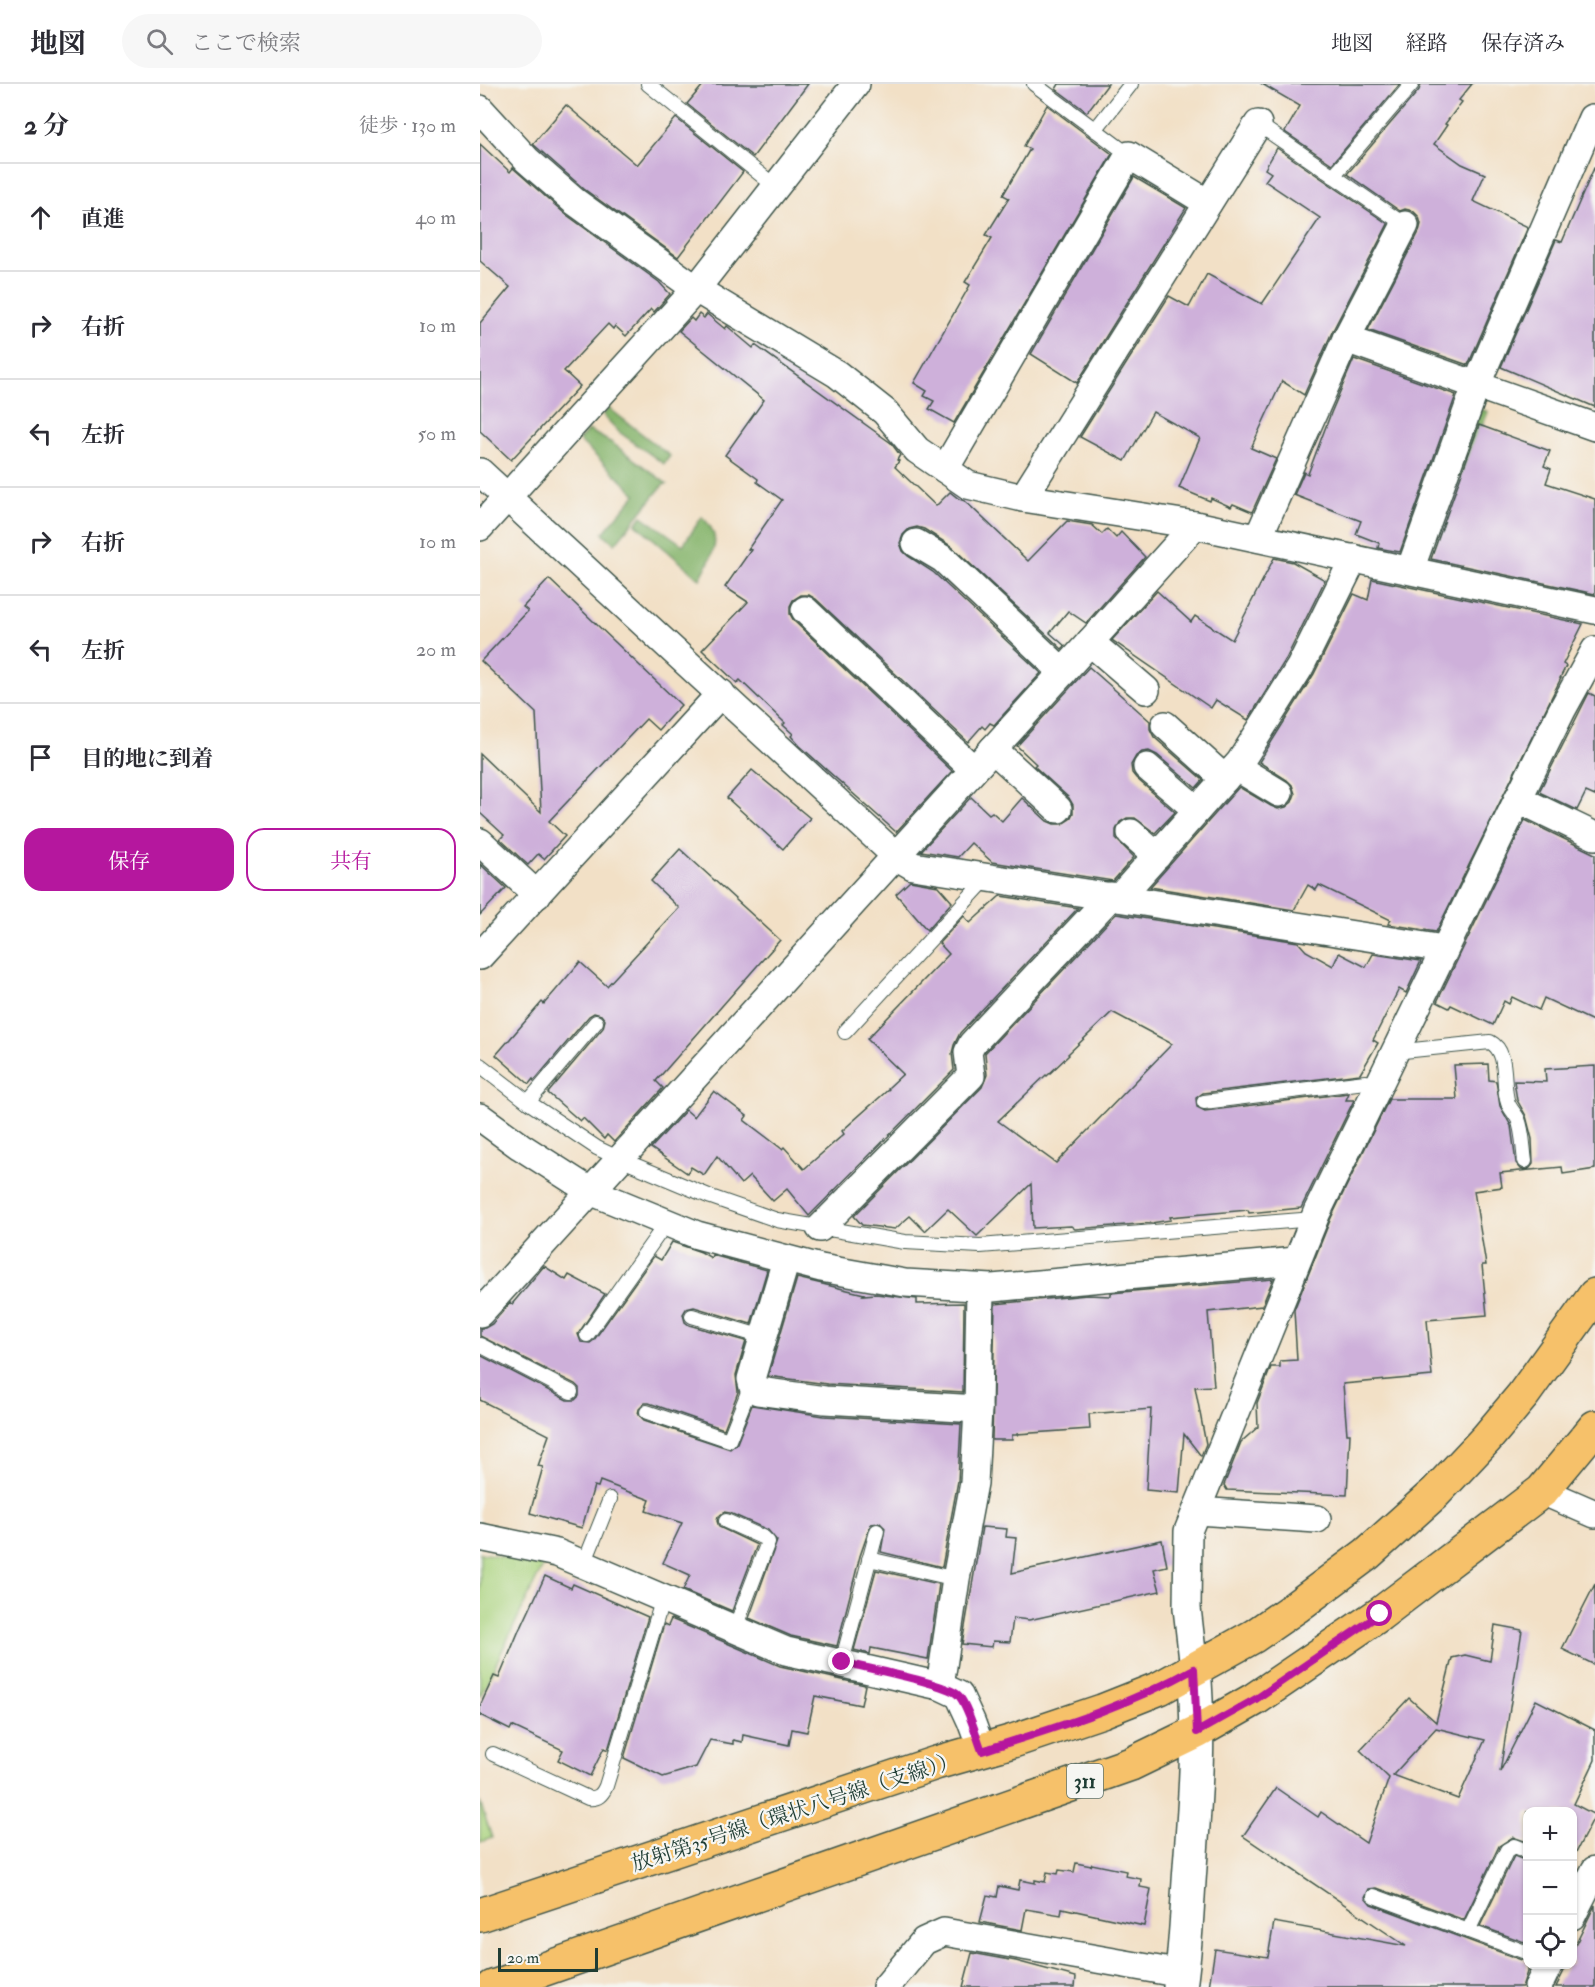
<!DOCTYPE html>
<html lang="ja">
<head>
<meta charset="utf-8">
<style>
	:root { --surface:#fff; --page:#f7f7f7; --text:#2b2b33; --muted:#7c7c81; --line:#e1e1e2; --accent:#b5179e }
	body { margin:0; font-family:"IM FELL Double Pica","Noto Serif JP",serif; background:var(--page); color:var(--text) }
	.controls { position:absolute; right:18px; bottom:18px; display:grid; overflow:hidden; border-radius:12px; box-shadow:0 2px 4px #0004 }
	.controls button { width:54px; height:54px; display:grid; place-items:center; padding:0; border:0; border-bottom:2px solid var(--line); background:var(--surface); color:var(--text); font:30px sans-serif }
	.scale { position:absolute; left:18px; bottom:15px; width:100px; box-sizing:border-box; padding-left:6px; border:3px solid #1f3d34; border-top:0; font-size:16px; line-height:21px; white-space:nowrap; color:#1f3d34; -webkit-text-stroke:4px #f6f6f2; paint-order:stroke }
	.stop { position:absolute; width:18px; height:18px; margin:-14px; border:4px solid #b5179e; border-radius:50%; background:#fff }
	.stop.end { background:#b5179e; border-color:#fff; box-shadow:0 2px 6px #0008 }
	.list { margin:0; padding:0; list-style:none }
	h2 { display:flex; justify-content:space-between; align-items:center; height:78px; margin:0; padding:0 24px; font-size:26px }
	h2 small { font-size:20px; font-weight:400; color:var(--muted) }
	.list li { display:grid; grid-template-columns:39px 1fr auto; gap:18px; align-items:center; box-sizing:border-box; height:108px; padding:0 24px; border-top:2px solid var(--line) }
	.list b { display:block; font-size:22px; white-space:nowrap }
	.list em { font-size:20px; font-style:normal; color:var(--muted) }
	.actions { display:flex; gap:12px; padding:18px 24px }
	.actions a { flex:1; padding:14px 0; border:2px solid var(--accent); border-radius:18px; text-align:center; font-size:21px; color:var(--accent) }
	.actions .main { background:var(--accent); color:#fff }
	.icon { flex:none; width:33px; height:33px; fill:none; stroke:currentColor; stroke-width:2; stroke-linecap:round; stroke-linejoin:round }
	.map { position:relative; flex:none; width:1115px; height:1903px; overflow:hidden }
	header { display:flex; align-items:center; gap:36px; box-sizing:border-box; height:84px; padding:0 30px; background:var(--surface); border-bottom:2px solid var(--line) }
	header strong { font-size:28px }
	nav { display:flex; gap:33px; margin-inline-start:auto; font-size:21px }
	.search { width:420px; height:54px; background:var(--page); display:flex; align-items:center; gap:15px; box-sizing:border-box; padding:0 21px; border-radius:33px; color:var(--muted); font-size:22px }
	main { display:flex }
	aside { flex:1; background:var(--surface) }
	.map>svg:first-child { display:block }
	.green { fill:#aad37e; stroke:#648859; stroke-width:1.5 }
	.forest { fill:#87b56d; stroke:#537950; stroke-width:1.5 }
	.building { fill:#ceb0da; fill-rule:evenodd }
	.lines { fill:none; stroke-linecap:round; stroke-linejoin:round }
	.service-casing { stroke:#3f554a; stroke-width:16 }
	.minor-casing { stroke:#3f554a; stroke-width:30 }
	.tertiary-casing { stroke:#3f554a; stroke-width:36 }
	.primary-casing { stroke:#3f554a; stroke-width:36 }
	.service { stroke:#fff; stroke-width:14 }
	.minor { stroke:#fff; stroke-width:27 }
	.tertiary { stroke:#fff; stroke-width:33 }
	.primary { stroke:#f6c16b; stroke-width:33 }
	.route { stroke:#b5179e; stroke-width:8 }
	.labels { text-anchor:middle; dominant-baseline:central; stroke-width:4.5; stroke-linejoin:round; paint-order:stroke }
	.shield { fill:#f6f6f2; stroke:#60746d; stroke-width:1.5 }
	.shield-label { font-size:20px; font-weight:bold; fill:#1f3d34 }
	.street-label { font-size:21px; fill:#1f3d34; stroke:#f6f6f2 }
</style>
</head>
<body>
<header>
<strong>地図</strong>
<div class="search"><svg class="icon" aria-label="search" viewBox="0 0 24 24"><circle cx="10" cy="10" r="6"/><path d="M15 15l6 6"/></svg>ここで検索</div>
<nav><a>地図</a><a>経路</a><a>保存済み</a></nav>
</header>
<main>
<aside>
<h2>2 分<small>徒歩 · 130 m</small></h2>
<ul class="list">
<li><svg class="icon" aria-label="ahead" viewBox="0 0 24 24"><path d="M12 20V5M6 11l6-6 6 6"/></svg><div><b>直進</b></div><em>40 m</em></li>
<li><svg class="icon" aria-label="right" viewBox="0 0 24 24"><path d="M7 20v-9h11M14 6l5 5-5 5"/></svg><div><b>右折</b></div><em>10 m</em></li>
<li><svg class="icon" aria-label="left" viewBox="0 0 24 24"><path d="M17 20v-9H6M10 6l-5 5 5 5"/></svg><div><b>左折</b></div><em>50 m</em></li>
<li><svg class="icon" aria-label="right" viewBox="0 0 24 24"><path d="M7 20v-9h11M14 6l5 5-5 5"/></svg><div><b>右折</b></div><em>10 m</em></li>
<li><svg class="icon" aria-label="left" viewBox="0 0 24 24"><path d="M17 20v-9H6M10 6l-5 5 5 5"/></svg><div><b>左折</b></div><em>20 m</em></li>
<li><svg class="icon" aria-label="arrive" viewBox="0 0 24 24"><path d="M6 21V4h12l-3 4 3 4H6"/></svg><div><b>目的地に到着</b></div></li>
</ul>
<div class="actions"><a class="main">保存</a><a>共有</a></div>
</aside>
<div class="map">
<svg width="1115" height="1903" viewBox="0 0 1115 1903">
	<rect width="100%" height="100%" fill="#f6f6f2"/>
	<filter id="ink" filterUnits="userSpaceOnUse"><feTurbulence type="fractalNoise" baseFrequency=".0167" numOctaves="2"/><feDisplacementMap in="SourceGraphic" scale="12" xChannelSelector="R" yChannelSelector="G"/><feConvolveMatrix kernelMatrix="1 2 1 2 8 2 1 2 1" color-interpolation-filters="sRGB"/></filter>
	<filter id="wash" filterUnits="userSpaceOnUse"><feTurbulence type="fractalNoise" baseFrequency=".008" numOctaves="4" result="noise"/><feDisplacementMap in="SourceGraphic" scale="24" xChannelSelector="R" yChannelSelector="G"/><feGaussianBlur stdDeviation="1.35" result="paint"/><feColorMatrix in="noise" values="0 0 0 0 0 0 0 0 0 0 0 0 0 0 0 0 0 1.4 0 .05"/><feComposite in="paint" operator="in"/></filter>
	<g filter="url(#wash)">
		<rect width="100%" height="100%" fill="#f2e0c6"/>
		<g class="green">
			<polygon points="0,1469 64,1479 0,1613"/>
			<polygon points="0,1718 12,1754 0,1758"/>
		</g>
		<g class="forest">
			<polygon points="129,324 190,372 184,380 139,348 123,331"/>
			<polygon points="1001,325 1008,328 984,388 985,397 974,392"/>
			<polygon points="108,346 132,359 187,400 183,401 135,460 123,449 156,410 99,356"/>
			<path d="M 162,432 L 203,461 L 222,433 C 245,454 232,472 220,495 L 156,440 Z"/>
		</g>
		<g id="blocks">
			<g class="building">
				<polygon points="224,0 328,0 273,73 207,20"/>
				<polygon points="579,0 628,0 607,28 576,5"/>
				<polygon points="782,0 920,0 852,80 805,48 820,22"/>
				<polygon points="941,0 992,0 979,16 982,18 965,40 967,41 954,60 982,80 1005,90 993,117 1048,143 988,281 888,246 939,148 941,140 939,133 933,127 925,125 920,127 867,90 939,6"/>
				<polygon points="86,21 157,81 196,34 263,88 198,173 104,105 53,60"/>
				<polygon points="567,21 632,70 474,339 449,325 454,317 444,312 447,307 434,299 490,201 485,198 512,154 506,151 529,114 523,111 550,65 544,62"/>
				<polygon points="0,60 30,88 33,84 84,129 179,198 190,210 174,228 171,225 146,252 135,242 133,245 128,240 84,287 100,302 31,376 0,347 0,239 30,203 0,177"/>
				<polygon points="797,64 908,140 852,248 824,311 802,297 771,364 796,375 772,428 753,420 751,423 731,414 730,417 699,404 720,354 673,328 645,377 600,353 689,212 709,223 727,190 782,220 840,134 785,97 791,89 785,85"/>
				<polygon points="1114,84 1115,84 1115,323 1021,283 1076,156 1082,158"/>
				<polygon points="654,93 706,124 597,299 551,270"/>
				<polygon points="219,230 224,234 227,230 245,245 247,242 273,264 275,261 411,359 420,371 417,376 419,377 415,383 456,422 470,408 479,415 485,417 548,477 587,437 612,441 622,450 627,445 636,454 641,448 665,473 606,539 588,527 570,549 585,562 582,565 471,462 444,445 437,443 429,445 423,451 420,459 423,467 428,472 453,488 561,589 514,641 510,639 505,645 502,642 488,658 336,515 329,511 321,511 313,516 310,522 310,530 314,537 472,687 416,748 320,662 311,652 313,650 303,641 305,639 260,596 257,599 222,566 268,518 245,503 271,466 268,465 302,416 277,398 278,395 245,371 284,316 199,247 211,234 214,237"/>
				<polygon points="874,275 976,311 920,468 898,464 899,459 876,450 881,437 814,411 824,388 828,390 851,329"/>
				<polygon points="999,341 1070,367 1064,382 1071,385 1066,399 1115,415 1115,510 951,475"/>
				<polygon points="794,474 813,478 845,496 806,575 768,636 736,616 731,624 632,556 677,507 711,538 715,532 752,556"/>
				<polygon points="69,495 201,621 178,646 166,635 69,737 85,752 64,775 58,770 48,781 20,755 24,751 0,729 0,670 61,728 56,629 1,577 48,527 43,523"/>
				<polygon points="892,495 1103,540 1083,580 1086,582 1080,594 1081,594 956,848 908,840 911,836 839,801 836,806 828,801 814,826 670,803 759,703 791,722 798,725 806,723 812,718 815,710 812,701 807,696 779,678 834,590 874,510 888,516"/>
				<polygon points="609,583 670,637 670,645 674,653 723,696 716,704 677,671 669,667 662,668 656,672 651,681 652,689 656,694 695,728 675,749 655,734 647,734 640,738 636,746 636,755 654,773 633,797 512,778 491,759 478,773 441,767 491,713 509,730 512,728 522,737 542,714 567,737 574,740 582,740 590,735 593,729 593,721 589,714 554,682 556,680 537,662"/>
				<polygon points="1109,609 1115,612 1115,712 1106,708 1097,726 1059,708"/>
				<polygon points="272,686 330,734 303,765 247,714"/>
				<polygon points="1045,736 1115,770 1115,938 1064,914 1059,926 1032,913 1029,920 1024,917 1013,941 971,921 969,924 957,918"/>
				<polygon points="200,765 300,856 176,997 183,1004 134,1058 127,1051 124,1055 103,1034 100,1037 68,1009 123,944 125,936 121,931 114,929 109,932 54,997 53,995 49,1000 16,971 62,918 64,920 100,878 127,902 199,824 171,797"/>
				<polygon points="0,780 26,804 0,831"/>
				<polygon points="430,797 458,802 472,818 447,846 416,810"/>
				<polygon points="520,812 598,824 480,949 474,961 472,969 474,986 329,1132 307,1105 293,1117 270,1092 261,1100 237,1072 224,1091 211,1083 207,1089 171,1064 206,1026 214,1033 234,1007 267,1032 264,1036 302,1065 304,1063 324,1085 364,1050 362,1047 409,1005 408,1004 423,990 387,955 469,870 459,859 484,832 490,839"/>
				<path d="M 636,830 L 818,858 L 826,867 L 853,882 L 859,869 L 886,883 L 893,870 L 941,877 L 926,909 L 919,905 L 893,956 L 898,959 L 880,990 L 723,1009 L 716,1014 L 717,1023 L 725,1027 L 869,1009 L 866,1016 L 874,1016 L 821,1124 L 769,1129 L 768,1126 L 690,1133 L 691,1136 L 671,1139 L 595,1145 L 591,1142 L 553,1144 L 551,1100 L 497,1152 L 468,1125 L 445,1147 L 430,1132 L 415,1145 L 382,1141 L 374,1132 L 502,1003 L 507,991 L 505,969 ZM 632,928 L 692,960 L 576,1079 L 518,1037 L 566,991 L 567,992 L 589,971 L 588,970 Z"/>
				<polygon points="1008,980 1009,996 1016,997 1020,1022 1031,1042 1036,1079 1041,1085 1046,1086 1050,1084 1053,1080 1052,1055 1046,1032 1037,1016 1034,997 1066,998 1065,985 1115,982 1115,1085 1083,1090 1082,1083 1020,1089 1022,1103 994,1107 1006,1181 1002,1181 1007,1231 947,1236 952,1292 863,1300 867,1350 870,1350 867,1411 747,1406 744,1401 761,1358 778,1343 777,1319 791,1283 800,1283 800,1277 817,1276 814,1226 851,1134 909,1015 977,1015 974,981"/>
				<polygon points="192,1158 221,1168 231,1174 232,1171 287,1186 271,1240 214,1223 206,1225 203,1230 205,1238 209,1241 266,1257 256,1291 258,1308 244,1345 169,1319 165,1319 159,1325 158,1330 164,1336 250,1365 257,1359 272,1321 344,1332 481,1340 478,1397 462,1483 401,1468 405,1444 400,1439 391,1440 380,1472 357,1562 311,1552 269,1534 297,1457 288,1446 250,1429 244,1428 238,1433 237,1437 239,1443 277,1461 252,1527 203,1506 210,1491 183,1479 202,1439 166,1427 170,1416 120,1397 118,1403 114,1402 102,1444 50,1429 63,1383 58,1382 69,1351 0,1316 0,1271 87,1316 95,1316 99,1312 99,1304 95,1300 0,1252 0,1244 5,1244 12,1240 30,1219 32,1220 64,1182 86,1196 89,1191 125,1210 98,1250 101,1258 110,1259 114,1256 174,1172 181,1176"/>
				<polygon points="317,1194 384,1210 383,1211 396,1210 437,1215 437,1220 484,1219 483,1308 347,1300 288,1292"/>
				<polygon points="793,1195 782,1222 728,1228 734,1302 715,1303 726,1360 721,1372 704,1350 699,1409 666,1406 671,1325 609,1330 610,1345 537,1350 537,1351 532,1351 532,1356 512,1356 515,1220 607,1211 631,1212 631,1209"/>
				<polygon points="502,1443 527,1445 526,1453 536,1454 532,1489 682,1456 687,1482 674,1485 680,1507 549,1536 533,1534 530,1558 513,1557 512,1563 482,1560"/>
				<polygon points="396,1486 459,1500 448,1575 391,1564 390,1570 374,1566"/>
				<polygon points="65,1492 91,1504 93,1500 168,1533 128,1666 124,1664 110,1692 78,1676 83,1666 32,1642 30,1646 0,1631 0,1622 14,1592 19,1594 40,1544 41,1544"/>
				<polygon points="1115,1500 1115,1581 1082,1565"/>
				<polygon points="191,1535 300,1582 385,1601 381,1621 335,1612 327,1648 312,1645 309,1661 263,1651 262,1658 253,1656 253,1660 230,1656 216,1683 183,1693 144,1674 184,1540 188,1542"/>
				<path d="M 1015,1541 L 1042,1546 L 1020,1688 L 1056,1616 L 1115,1646 L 1115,1676 L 1094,1720 L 1115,1731 L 1096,1768 L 1092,1766 L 1092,1728 L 1047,1728 L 1047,1758 L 1033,1753 L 1019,1762 L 984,1836 L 897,1804 L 889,1805 L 885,1813 L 891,1820 L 1047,1878 L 1047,1888 L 1042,1903 L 729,1903 L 735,1865 L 788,1873 L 794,1838 L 926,1862 L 763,1752 L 796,1704 L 838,1733 L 841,1728 L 886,1759 L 909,1694 L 880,1666 L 929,1614 L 956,1638 L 972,1574 L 985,1571 L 1010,1577 ZM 956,1644 L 1005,1656 L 978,1715 L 913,1691 Z"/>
				<polygon points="1034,1772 1047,1777 1047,1859 1000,1842"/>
				<polygon points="596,1779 611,1782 612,1780 646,1787 645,1792 661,1795 660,1803 671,1805 664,1842 582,1824 581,1831 546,1825 542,1846 500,1838 507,1811 517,1813 519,1802 538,1806 540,1796 555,1799 555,1796 565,1798 567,1788 578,1790 579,1786 594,1788"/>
				<polygon points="1115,1821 1115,1903 1076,1903 1087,1881 1092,1881 1092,1868"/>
				<polygon points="492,1869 536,1877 596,1893 595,1903 483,1903"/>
			</g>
		</g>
	</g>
	<g filter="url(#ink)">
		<use href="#blocks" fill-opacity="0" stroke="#3f554a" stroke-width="1.5"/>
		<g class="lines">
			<defs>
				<g id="service">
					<polyline points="168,0 296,103"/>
					<polyline points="554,0 649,71"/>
					<polyline points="778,40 925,141"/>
					<polyline points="615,46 651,0"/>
					<polyline points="853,92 932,0"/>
					<polyline points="365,948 507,794"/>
					<path d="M 914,968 L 1010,958 C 1030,968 1021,1001 1028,1019 C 1030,1025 1035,1029 1038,1035 C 1043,1047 1043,1064 1045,1077"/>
					<polyline points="0,981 48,1018 117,1064 140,1075 231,1113 297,1136 425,1158 500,1162 834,1135"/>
					<polyline points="48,1018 116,938"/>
					<polyline points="724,1018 885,998 899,1000"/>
					<polyline points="212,1232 283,1253"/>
					<polyline points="107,1251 187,1138"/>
					<polyline points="0,1261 91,1308"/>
					<polyline points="167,1328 249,1356 268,1308 273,1303"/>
					<polyline points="246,1437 284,1454 288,1458 255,1544"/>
					<polyline points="389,1475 476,1495"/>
					<polyline points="104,1480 130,1415"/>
					<polyline points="362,1578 397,1447"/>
					<path d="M 13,1670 L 108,1714 C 118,1715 122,1711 126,1702 L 183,1514"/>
					<polyline points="894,1812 1048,1869"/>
					<polyline points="988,1847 1027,1766 1034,1762 1048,1768"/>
				</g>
				<g id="minor">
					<polyline points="0,25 47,76 94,117 216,205 357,290 405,328 437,366 488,401 543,414 715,441 1115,526"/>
					<polyline points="866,255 1115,343"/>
					<polyline points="465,385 649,71 728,119"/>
					<polyline points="0,388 416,772 433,782 964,865"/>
					<polyline points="543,414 778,40"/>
					<polyline points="0,443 216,205 376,0"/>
					<polyline points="778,454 866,255 925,141"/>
					<polyline points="436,459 463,475 583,588"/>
					<polyline points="930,486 996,302 1112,34 1115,35"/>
					<polyline points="325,526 493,685"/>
					<polyline points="610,558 666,606"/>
					<polyline points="685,641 745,695"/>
					<polyline points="513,665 578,725"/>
					<polyline points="667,683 717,726"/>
					<polyline points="756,683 799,709"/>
					<polyline points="1038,715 1115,752"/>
					<polyline points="651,749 677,772"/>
					<polyline points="0,758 57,811"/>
					<polyline points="639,814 760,678 820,583 874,474"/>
					<polyline points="0,872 241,609"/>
					<polyline points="0,1033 40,1062 110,1107 217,1151 341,1184 425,1199 512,1204 816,1177"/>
					<polyline points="340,1144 491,992 488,968 492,960 631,812"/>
					<polyline points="306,1176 271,1295 273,1303 278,1307 345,1316 498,1325"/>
					<polyline points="0,1229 583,588 715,441"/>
					<polyline points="1062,1407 1115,1430"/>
					<polyline points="717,1427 837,1435"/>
					<polyline points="0,1453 77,1469 306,1567 460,1602 479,1611 491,1637 502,1667"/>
					<polyline points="714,1585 707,1524 708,1447 837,1128 1038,715 1082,626 1115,566"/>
					<polyline points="460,1602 476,1495 494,1399 498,1325 500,1204"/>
					<polyline points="1092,1832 1115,1786"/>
					<polyline points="406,1903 444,1857 464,1848 702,1890"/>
					<polyline points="1058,1903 1069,1880"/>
				</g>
				<path id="tertiary" d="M 700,1903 C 706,1863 707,1823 710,1783 C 715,1717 720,1651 714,1585"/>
				<g id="primary">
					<polyline points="0,1831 456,1679 533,1657 622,1627 680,1604 774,1552 816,1523 887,1470 956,1408 1006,1355 1043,1311 1115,1211"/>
					<polyline points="13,1903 651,1680 717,1648 775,1615 900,1530 1062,1407 1115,1343"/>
				</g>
			</defs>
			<use href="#service" class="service-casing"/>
			<use href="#minor" class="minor-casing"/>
			<use href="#tertiary" class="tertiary-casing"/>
			<use href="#primary" class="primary-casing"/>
			<use href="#service" class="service"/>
			<use href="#minor" class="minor"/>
			<use href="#tertiary" class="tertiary"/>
			<use href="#primary" class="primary"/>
		</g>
	</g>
	<g class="lines" filter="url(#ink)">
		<path class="route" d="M 362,1578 C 384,1584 465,1599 478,1611 C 487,1619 497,1654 502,1667 C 574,1644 648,1622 714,1585 L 717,1648 L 776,1615 L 900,1530"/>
	</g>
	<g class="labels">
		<rect class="shield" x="587" y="1680" width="36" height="34" rx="4.5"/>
		<g class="shield-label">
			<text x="605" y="1697">311</text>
		</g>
		<g class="street-label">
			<text transform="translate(315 1728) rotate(-18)">放射第35号線（環状八号線（支線））</text>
		</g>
	</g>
</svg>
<div class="controls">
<button>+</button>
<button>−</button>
<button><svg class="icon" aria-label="locate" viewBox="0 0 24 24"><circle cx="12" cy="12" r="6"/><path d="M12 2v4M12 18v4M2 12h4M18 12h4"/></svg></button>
</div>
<div class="scale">20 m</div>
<div class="stop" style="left:900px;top:1530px"></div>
<div class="stop end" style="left:362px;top:1578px"></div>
</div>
</main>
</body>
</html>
